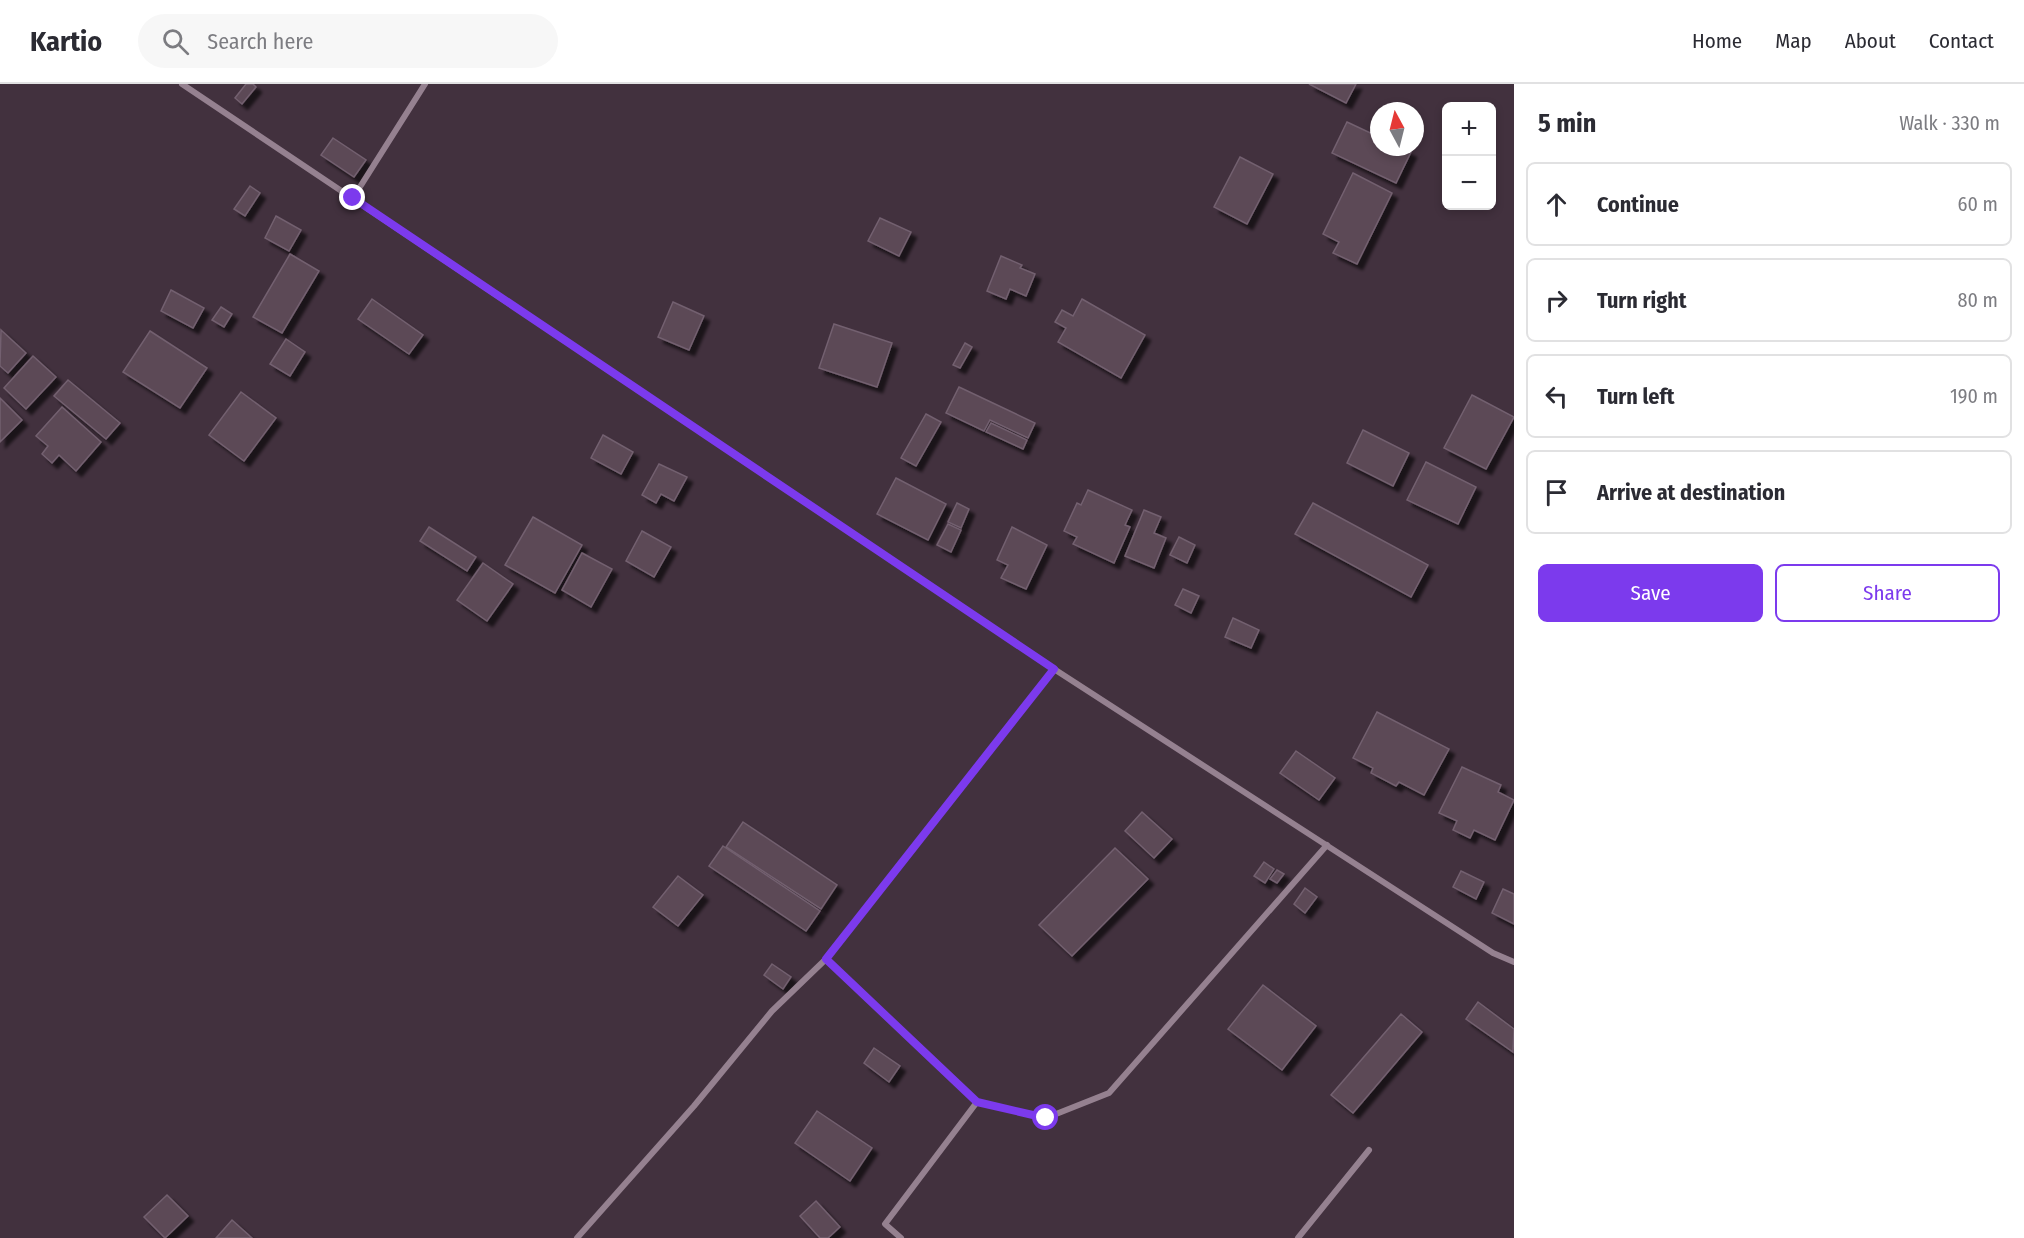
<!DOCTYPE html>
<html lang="en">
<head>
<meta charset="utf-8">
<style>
	:root { --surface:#fff; --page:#f7f7f7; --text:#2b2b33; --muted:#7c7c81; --line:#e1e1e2; --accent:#7c3aed }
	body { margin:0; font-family:"Fira Sans Condensed",sans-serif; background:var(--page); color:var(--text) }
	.controls { position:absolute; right:18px; top:18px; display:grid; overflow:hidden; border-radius:9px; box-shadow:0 3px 9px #0003 }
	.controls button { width:54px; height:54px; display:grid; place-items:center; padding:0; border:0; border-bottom:2px solid var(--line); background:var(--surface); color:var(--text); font:30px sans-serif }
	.compass { position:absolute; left:1370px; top:18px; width:54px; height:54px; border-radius:50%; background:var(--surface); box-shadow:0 3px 9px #0003; rotate:353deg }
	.stop { position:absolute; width:18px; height:18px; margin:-14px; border:4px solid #7c3aed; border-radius:50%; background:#fff }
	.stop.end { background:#7c3aed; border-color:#fff; box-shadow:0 2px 6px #0008 }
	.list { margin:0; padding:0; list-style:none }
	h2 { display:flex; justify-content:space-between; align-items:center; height:78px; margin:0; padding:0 24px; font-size:26px }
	h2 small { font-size:20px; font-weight:400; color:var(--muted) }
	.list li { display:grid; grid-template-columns:39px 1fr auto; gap:18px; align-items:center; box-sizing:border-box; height:84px; margin:0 12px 12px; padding:0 12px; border:2px solid var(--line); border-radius:9px }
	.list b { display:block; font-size:22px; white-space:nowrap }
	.list em { font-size:20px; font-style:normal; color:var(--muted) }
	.actions { display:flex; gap:12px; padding:18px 24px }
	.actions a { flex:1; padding:14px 0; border:2px solid var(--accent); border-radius:9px; text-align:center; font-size:21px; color:var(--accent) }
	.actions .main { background:var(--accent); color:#fff }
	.icon { flex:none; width:33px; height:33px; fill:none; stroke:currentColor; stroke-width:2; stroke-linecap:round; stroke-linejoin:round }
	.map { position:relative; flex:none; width:1514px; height:1154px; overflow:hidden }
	header { display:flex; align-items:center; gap:36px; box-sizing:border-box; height:84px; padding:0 30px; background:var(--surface); border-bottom:2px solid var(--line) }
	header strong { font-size:28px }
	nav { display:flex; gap:33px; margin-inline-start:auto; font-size:21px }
	.search { width:420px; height:54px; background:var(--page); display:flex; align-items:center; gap:15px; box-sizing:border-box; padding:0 21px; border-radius:33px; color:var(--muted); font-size:22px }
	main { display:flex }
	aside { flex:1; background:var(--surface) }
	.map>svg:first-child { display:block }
	.building { fill:#5b4957; stroke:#73606f; stroke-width:1.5; filter:url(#shadow) }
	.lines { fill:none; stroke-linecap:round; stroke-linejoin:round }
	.minor { stroke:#958190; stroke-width:6 }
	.route { stroke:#7c3aed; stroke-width:8 }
</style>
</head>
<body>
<header>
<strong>Kartio</strong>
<div class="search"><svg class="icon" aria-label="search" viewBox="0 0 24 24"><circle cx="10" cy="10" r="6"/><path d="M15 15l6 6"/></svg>Search here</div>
<nav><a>Home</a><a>Map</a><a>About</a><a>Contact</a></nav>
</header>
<main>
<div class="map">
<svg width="1514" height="1154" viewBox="0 0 1514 1154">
	<defs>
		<filter id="shadow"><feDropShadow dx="5.5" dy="5.5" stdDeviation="1.5" flood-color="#0009"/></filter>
	</defs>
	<rect width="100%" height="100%" fill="#42313e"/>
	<g class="building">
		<polygon points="246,0 253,0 256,3 242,20 235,14"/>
		<polygon points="1309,0 1356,0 1346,19"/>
		<polygon points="1347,38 1379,53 1379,63 1400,63 1411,68 1396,99 1332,69"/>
		<polygon points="333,54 366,76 354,93 321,71"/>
		<polygon points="1240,73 1273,90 1247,140 1214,123"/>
		<polygon points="1353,89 1392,109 1357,180 1333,169 1339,158 1323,150"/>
		<polygon points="250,102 260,109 245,132 234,125"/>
		<polygon points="276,132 301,146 289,167 265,154"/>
		<polygon points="880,134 911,148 899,172 868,157"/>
		<polygon points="290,170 319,187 282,249 253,233"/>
		<polygon points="1001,172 1022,181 1020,184 1035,190 1026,212 1010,205 1006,215 987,207"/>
		<polygon points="171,206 204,224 193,244 161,227"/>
		<polygon points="372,215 423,251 409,270 358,235"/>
		<polygon points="1082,215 1145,251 1121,294 1058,258 1066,244 1055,238 1062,226 1073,232"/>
		<polygon points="673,218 704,232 689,266 658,253"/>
		<polygon points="221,223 232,230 224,243 212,236"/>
		<polygon points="834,240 892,259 877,303 819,284"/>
		<polygon points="1,246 26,269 8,289 0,282"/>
		<polygon points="150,247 207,284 180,324 123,288"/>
		<polygon points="286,255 305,268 290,292 270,280"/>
		<polygon points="965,259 972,263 960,284 953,281"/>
		<polygon points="33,272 56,293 26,325 4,304"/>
		<polygon points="68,296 120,339 106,355 54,312"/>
		<polygon points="959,303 1035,339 1028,354 990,336 984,347 946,329"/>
		<polygon points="241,308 276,334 244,377 209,351"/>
		<polygon points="1472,311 1514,333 1486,385 1444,364"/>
		<polygon points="0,314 22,336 0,358"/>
		<polygon points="62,323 101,358 76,387 59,371 52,379 42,370 48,362 36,352"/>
		<polygon points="926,330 941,338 916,382 901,374"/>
		<polygon points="991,339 1027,356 1023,365 986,348"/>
		<polygon points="1363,346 1409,369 1393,402 1347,379"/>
		<polygon points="603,351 633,368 621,390 591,374"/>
		<polygon points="1426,378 1476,403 1458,440 1407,416"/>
		<polygon points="659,380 687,393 674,417 661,410 656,419 642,411"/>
		<polygon points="896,394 946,420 928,456 877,430"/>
		<polygon points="1088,406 1132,426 1125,441 1130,443 1114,479 1073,460 1077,453 1064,447 1077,419 1081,421"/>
		<polygon points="957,419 969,425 961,444 948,438"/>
		<polygon points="1313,419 1428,481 1411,513 1295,450"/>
		<polygon points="1144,426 1161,433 1154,449 1166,454 1154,484 1125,472"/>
		<polygon points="533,433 582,461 555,509 505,481"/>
		<polygon points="948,440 961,446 951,468 937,461"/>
		<polygon points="429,443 476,473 467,487 420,457"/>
		<polygon points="1012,443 1047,461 1026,505 1001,494 1008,481 997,476"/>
		<polygon points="642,447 671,463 654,493 626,477"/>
		<polygon points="1179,453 1195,461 1187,479 1170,471"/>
		<polygon points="582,469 612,485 591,523 562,506"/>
		<polygon points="483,479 513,500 487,537 457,516"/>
		<polygon points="1183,505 1199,512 1191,529 1175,521"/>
		<polygon points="1233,534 1259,546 1251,564 1225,553"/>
		<polygon points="1377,628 1449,665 1424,711 1399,698 1396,702 1371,689 1373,684 1353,674"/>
		<polygon points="1296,667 1335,694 1319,716 1280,689"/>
		<polygon points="1462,683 1501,701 1498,708 1514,716 1495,756 1474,746 1470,754 1453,746 1457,737 1439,729"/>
		<polygon points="1142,728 1172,755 1154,774 1125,747"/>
		<polygon points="743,738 837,801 821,825 726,763"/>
		<polygon points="723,762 820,827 806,847 709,782"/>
		<polygon points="1115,764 1148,795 1072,872 1039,841"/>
		<polygon points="1264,778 1274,785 1265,799 1254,792"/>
		<polygon points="1277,786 1284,790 1277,799 1270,795"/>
		<polygon points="1461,787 1484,798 1476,815 1453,803"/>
		<polygon points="678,792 703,811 678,842 653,823"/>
		<polygon points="1305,804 1317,813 1305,829 1294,820"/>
		<polygon points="1503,805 1514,810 1514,840 1492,829"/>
		<polygon points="772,880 791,893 783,905 764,891"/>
		<polygon points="1263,901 1316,942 1282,986 1228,945"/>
		<polygon points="1478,918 1514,945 1513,968 1466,935"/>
		<polygon points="1401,930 1422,948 1353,1029 1331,1011"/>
		<polygon points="874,964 900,982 889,998 864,979"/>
		<polygon points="817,1027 872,1064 850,1097 795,1059"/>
		<polygon points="167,1111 188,1132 165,1154 144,1133"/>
		<polygon points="816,1117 840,1143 828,1154 820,1154 800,1132"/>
		<polygon points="232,1136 252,1154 216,1154"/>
	</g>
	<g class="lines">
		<g class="minor">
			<polyline points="182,0 1054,585 1493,869 1514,878"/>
			<polyline points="353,114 425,0"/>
			<polyline points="826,875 977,1018 1046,1034 1109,1009 1327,761"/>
			<polyline points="577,1154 694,1022 772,927 826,875 1054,585"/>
			<polyline points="901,1154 885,1140 977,1018"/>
			<polyline points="1298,1154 1369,1066"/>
		</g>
	</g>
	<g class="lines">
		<polyline class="route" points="353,114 1054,585 826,875 977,1018 1046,1034"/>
	</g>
</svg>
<div class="controls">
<button>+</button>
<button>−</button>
</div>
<svg class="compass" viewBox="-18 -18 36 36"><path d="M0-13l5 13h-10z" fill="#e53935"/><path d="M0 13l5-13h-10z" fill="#7c7c81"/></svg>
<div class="stop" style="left:1046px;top:1034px"></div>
<div class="stop end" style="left:353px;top:114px"></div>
</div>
<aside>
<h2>5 min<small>Walk · 330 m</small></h2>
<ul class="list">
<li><svg class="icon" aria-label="ahead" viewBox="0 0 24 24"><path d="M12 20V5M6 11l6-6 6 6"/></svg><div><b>Continue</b></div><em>60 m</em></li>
<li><svg class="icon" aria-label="right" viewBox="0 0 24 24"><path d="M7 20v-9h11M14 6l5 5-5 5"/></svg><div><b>Turn right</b></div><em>80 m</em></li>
<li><svg class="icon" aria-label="left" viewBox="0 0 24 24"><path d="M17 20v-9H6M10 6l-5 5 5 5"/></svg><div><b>Turn left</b></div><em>190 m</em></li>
<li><svg class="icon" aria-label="arrive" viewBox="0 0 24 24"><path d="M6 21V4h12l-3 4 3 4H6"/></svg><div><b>Arrive at destination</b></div></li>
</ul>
<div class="actions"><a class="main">Save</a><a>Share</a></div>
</aside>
</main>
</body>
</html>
